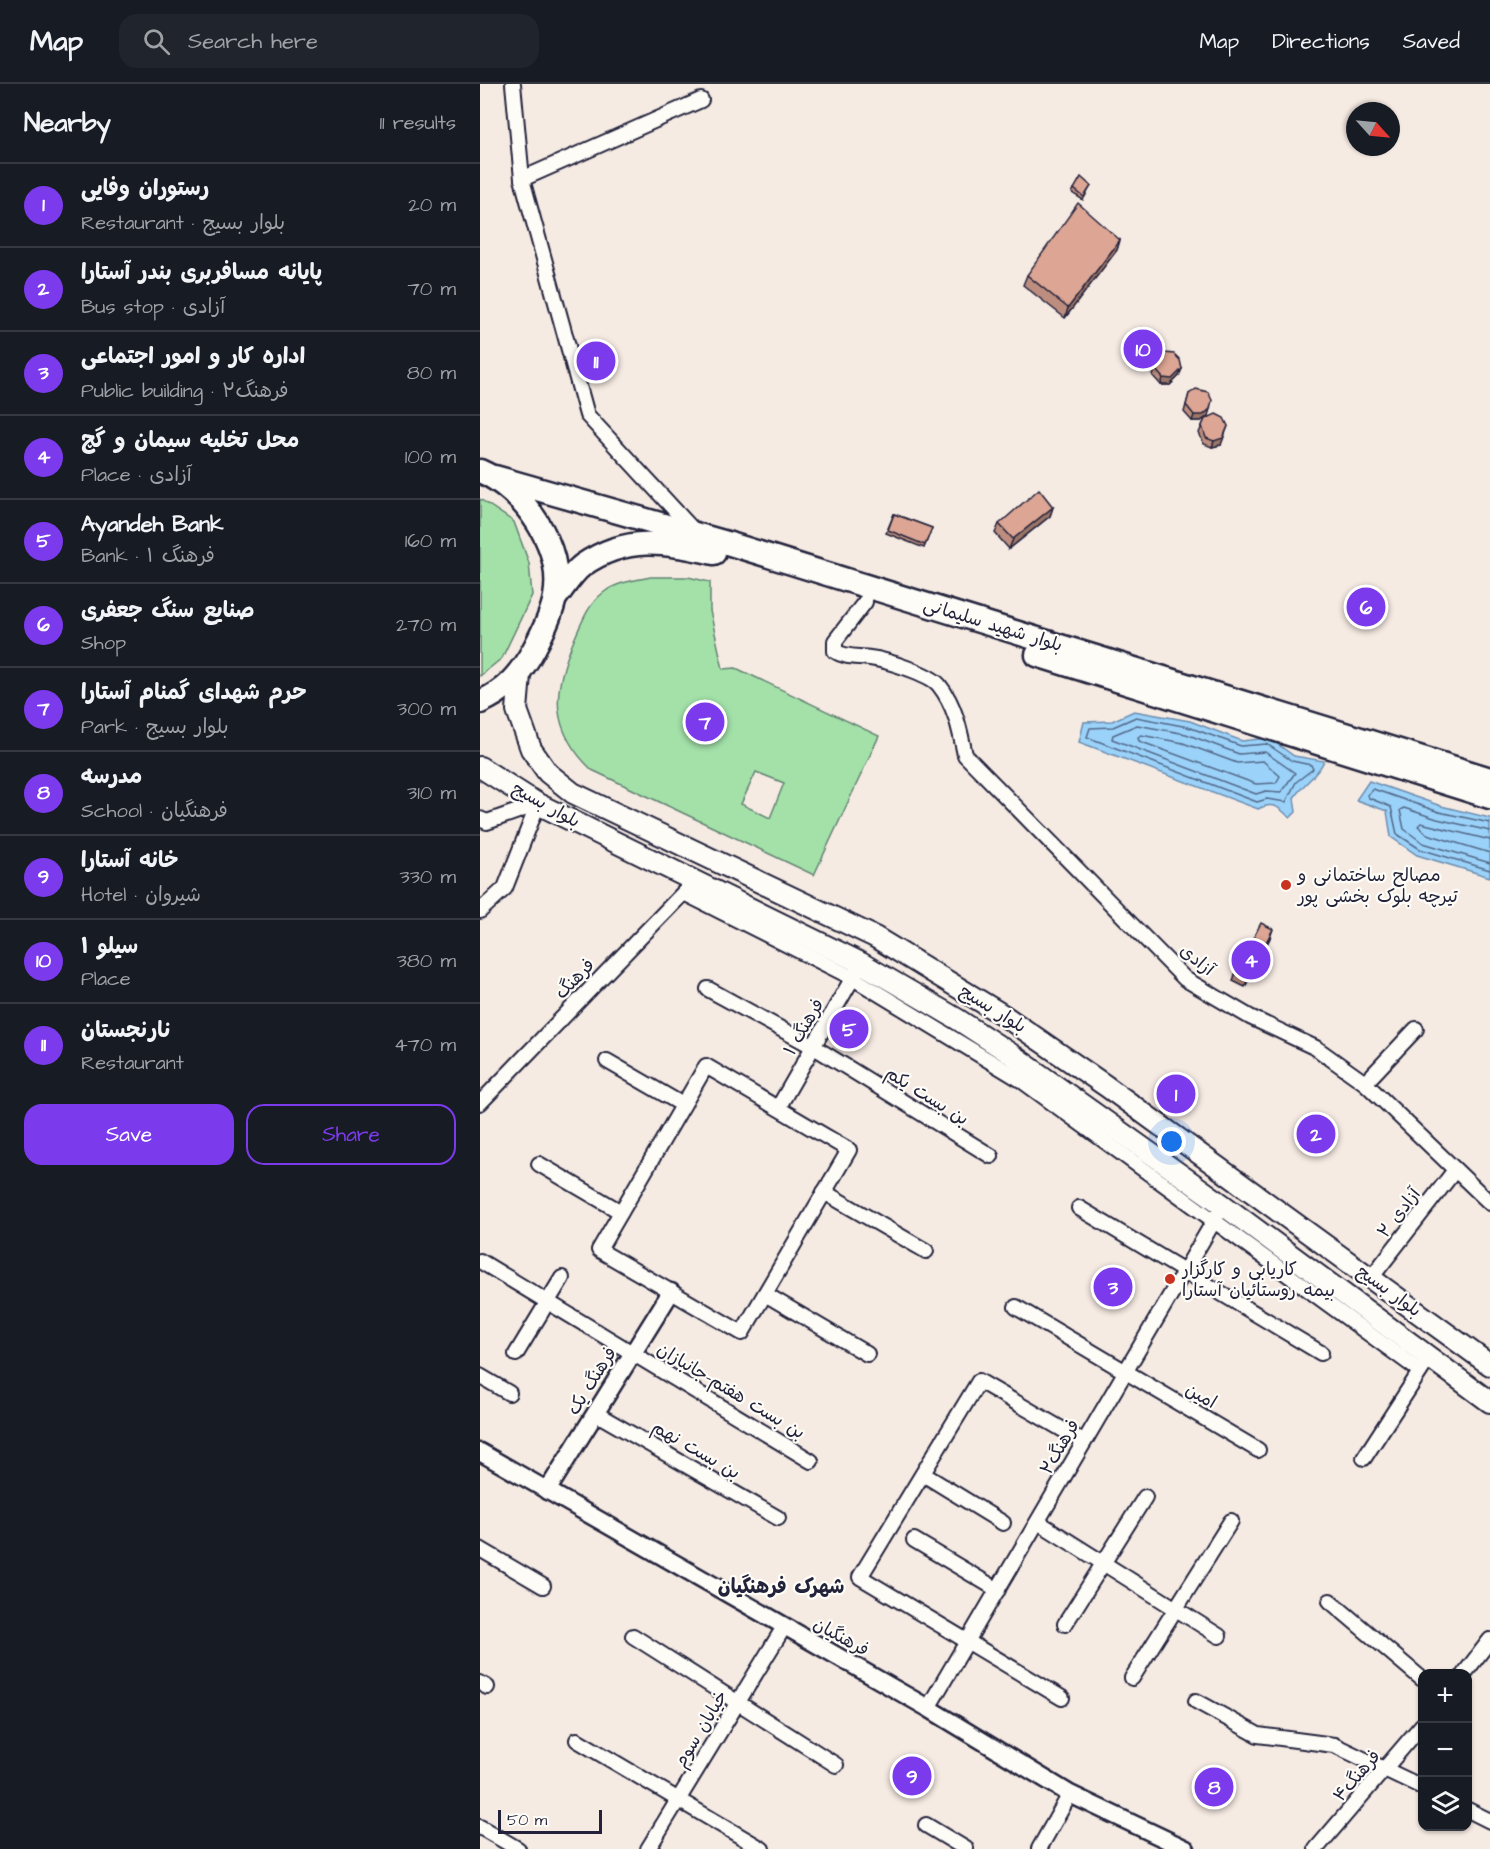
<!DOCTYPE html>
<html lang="en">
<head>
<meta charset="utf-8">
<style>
	:root { --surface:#171b24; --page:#20242c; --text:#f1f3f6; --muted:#9ea1a6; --line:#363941; --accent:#7c3aed }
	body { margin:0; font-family:"Architects Daughter","Playpen Sans Arabic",sans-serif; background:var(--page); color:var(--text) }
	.controls { position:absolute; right:18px; bottom:18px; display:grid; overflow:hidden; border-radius:12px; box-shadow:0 2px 4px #0004 }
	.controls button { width:54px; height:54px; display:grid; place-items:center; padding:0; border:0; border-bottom:2px solid var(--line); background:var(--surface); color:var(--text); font:30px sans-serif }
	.compass { position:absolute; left:866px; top:18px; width:54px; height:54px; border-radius:50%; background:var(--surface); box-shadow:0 2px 4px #0004; rotate:117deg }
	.scale { position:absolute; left:18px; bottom:15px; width:104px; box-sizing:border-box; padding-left:6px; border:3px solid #22223b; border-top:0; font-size:16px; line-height:21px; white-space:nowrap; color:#22223b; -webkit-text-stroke:4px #fdfcf7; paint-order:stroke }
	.you { position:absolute; left:692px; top:1058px; width:21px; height:21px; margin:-15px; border:4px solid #fff; border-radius:50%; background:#1a73e8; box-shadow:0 0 0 9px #1a73e833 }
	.badge { display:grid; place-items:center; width:39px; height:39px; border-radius:50%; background:var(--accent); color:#fff; font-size:20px; font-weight:700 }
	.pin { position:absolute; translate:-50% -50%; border:3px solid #fff; box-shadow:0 2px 6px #0006 }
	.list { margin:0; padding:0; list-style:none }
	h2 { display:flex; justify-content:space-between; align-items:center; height:78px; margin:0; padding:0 24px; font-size:26px }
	h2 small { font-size:20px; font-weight:400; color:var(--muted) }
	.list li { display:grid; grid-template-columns:39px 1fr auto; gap:18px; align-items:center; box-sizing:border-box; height:84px; padding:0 24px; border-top:2px solid var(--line) }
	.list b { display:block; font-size:22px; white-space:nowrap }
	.list p { margin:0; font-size:20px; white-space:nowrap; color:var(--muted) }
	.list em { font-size:20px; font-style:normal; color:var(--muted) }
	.actions { display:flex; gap:12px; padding:18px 24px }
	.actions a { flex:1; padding:14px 0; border:2px solid var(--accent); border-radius:18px; text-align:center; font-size:21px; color:var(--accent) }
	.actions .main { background:var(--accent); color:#fff }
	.icon { flex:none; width:33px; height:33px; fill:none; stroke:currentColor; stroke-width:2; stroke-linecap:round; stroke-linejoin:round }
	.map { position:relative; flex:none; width:1010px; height:1765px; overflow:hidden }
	header { display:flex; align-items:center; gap:36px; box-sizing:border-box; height:84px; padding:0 30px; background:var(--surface); border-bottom:2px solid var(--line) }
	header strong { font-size:28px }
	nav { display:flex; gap:33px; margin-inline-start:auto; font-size:21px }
	.search { width:420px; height:54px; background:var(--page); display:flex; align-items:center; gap:15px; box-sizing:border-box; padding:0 21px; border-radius:18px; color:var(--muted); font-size:22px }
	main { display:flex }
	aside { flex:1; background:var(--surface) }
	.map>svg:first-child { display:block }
	.green { fill:#a3e1a9; stroke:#628272; stroke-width:1.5; fill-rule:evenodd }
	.water { fill:#9bd2fa; stroke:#6b8cae; stroke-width:1.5 }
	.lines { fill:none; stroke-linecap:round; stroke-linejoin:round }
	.shore { stroke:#526887; stroke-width:1.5 }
	.minor-casing { stroke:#22223b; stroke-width:18 }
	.tertiary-casing { stroke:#22223b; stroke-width:21 }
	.secondary-casing { stroke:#22223b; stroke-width:24 }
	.trunk-casing { stroke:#22223b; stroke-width:27 }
	.minor { stroke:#fdfcf7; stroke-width:14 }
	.tertiary { stroke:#fdfcf7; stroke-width:16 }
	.secondary { stroke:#fdfcf7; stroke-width:20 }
	.trunk { stroke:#fdfcf7; stroke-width:22 }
	.wall { fill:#bd8e7f; stroke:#22223b; stroke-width:1.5 }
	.shaded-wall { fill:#9a7468; stroke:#22223b; stroke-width:1.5 }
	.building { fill:#dca594; stroke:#22223b; stroke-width:1.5 }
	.poi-dot { fill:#c8321e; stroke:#fdfcf7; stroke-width:2 }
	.labels { text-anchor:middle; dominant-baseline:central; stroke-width:4.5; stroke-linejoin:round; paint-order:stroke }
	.street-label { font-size:18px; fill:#22223b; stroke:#fdfcf7 }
	.poi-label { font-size:18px; fill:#22223b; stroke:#fdfcf7; text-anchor:start }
	.neighbourhood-label { font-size:20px; font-weight:bold; fill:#22223b; stroke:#fdfcf7 }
</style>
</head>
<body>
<header>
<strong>Map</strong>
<div class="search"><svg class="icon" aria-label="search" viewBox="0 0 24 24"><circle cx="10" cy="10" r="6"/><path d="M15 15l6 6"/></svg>Search here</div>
<nav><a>Map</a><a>Directions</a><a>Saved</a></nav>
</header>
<main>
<aside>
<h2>Nearby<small>11 results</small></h2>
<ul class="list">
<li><span class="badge">1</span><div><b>رستوران وفایی</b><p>Restaurant · بلوار بسیج</p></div><em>20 m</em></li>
<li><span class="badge">2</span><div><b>پایانه مسافربری بندر آستارا</b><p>Bus stop · آزادی</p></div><em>70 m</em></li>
<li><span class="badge">3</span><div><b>اداره کار و امور اجتماعی</b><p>Public building · فرهنگ۲</p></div><em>80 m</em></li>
<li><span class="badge">4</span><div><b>محل تخلیه سیمان و گچ</b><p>Place · آزادی</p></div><em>100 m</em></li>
<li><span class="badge">5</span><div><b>Ayandeh Bank</b><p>Bank · فرهنگ ۱</p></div><em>160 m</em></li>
<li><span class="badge">6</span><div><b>صنایع سنگ جعفری</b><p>Shop</p></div><em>270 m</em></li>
<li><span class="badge">7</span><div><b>حرم شهدای گمنام آستارا</b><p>Park · بلوار بسیج</p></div><em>300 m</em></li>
<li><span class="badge">8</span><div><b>مدرسه</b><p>School · فرهنگیان</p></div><em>310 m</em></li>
<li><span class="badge">9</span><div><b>خانه آستارا</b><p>Hotel · شیروان</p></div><em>330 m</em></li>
<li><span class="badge">10</span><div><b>سیلو ۱</b><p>Place</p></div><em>380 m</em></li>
<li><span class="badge">11</span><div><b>نارنجستان</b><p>Restaurant</p></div><em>470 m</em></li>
</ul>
<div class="actions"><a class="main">Save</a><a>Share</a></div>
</aside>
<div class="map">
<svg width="1010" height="1765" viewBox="0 0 1010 1765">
	<rect width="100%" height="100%" fill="#f6ebe3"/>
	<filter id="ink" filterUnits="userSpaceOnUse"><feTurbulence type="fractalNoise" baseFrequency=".0167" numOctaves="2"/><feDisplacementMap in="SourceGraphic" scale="12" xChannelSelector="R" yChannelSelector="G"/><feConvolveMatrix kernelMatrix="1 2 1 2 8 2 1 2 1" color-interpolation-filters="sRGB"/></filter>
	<g filter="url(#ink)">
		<g class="green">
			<polygon points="0,415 34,438 49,479 52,511 22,574 0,592"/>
			<path d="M 171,493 L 208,493 L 230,498 L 230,527 L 243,585 L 256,584 L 399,652 L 334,791 L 112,686 C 69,645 72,607 94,556 C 101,540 108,520 123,509 C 136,498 155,496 171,493 ZM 276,688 L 304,699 L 290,734 L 261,720 Z"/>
		</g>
		<g class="water">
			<path d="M 654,627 L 710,637 L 762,657 L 789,654 L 814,672 L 844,677 C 836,694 823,699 814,714 L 816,728 L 810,734 C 799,723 793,717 778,725 L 599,658 L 604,638 L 632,637 Z"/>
			<polygon points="889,697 961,722 1010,734 1010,793 937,771 911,753 907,727 876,716"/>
		</g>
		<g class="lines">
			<g class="shore">
				<polygon points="656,633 708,643 761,662 787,660 812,677 831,681 833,685 816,698 806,718 787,715 777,718 607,653 610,644 633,643"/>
				<polygon points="657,641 706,650 759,670 785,668 815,689 801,708 786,707 776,710 632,655 633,651"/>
				<polygon points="661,651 703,659 757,679 783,677 800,692 796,699 776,700 659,657 658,653"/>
				<polyline points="1010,739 959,728 893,705 887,711 889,714 911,723 917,750 940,765 1010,786"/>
				<polyline points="1010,747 957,735 924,724 920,726 924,745 943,759 1010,779"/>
				<polyline points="1010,756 941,739 938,742 947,750 1010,769"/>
			</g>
			<defs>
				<g id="minor">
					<polyline points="33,0 42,95 107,331 215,448"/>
					<polyline points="42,95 221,16"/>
					<path d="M 385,518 L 355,557 L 355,567 C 365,574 378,572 390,574 C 406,576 450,590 459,601 C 475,621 480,646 485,671 L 705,895 L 770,933 L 836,964 L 885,999 L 1010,1119"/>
					<polyline points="0,735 7,738 58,720"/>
					<polyline points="204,809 373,894 541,996 940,1287"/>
					<polyline points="0,827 25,804 58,720"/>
					<polyline points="228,905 334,963 511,1072"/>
					<polyline points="127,977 203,1021"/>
					<polygon points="226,982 369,1066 262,1249 119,1166"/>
					<polyline points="885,999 936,945"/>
					<polyline points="0,1019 210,802"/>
					<polyline points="298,1024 376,888"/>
					<polyline points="59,1080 141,1128"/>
					<polyline points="344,1108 446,1167"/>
					<polyline points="599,1124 841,1269"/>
					<polyline points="0,1177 331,1377"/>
					<polyline points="891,1194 975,1086"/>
					<polyline points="285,1210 387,1270"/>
					<polyline points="536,1223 778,1366"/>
					<polyline points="36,1270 82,1194"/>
					<polyline points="0,1292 29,1309"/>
					<polyline points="115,1329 298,1434"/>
					<polyline points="884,1374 945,1280"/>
					<polyline points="443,1390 523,1439"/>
					<polyline points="558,1438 739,1552"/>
					<polyline points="434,1456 518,1506"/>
					<polyline points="0,1465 63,1502"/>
					<polyline points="850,1517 942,1595"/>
					<polyline points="585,1540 665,1413"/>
					<polyline points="153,1552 356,1681"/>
					<polyline points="984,1590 1010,1556"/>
					<polyline points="652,1594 751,1437"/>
					<polyline points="0,1599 7,1603"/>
					<polyline points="582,1614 380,1493 499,1297 604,1358"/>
					<polyline points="716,1617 778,1651 854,1661 942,1703"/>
					<polyline points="448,1624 738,1130"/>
					<polyline points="97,1656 282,1765"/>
					<polyline points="988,1726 1010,1737"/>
					<polyline points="446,1741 486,1765"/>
					<polyline points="0,1743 38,1765"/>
					<polyline points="168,1765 304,1543"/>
					<polyline points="559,1765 590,1710"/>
					<polyline points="836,1765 942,1641"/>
				</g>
				<g id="tertiary">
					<polyline points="0,1368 448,1624 590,1710 706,1765"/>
					<polyline points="67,1407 191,1208"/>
				</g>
				<g id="secondary">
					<polyline points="40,591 37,626 51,665 68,689 93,709 395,853 523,931 626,1002 1010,1281"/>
					<polyline points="0,683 58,720 381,879 477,935 531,970 743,1121 1010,1318"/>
				</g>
				<g id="trunk">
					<path d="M 0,387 C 44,406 84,463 75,513 C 72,530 62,550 54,565 C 41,589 26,607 0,618"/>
					<polyline points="15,393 247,459 1010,695"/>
					<path d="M 76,513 C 84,503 93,488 103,481 C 146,451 186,458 234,469"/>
					<polyline points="557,571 1010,713"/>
				</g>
			</defs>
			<use href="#minor" class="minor-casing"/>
			<use href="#tertiary" class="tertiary-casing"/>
			<use href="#secondary" class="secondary-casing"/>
			<use href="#trunk" class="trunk-casing"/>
			<use href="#minor" class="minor"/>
			<use href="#tertiary" class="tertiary"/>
			<use href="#secondary" class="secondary"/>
			<use href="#trunk" class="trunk"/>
		</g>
		<g class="wall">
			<polygon points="611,102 603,116 592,109 594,105"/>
			<polygon points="640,156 637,166 585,234 543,201 547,191"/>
			<polygon points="653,252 677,265 674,271 667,277 658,276 650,267 651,259"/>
			<polygon points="678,274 699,292 690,301 681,301 673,292"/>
			<polygon points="709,310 728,332 721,337 712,337 704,328"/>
			<polygon points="725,335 741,361 732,363 724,360 719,349"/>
			<polygon points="573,423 570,432 529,465 515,449 519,440"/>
			<polygon points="414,430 452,444 444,464 406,449"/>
			<polygon points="790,854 765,903 753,897 756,887"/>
		</g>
		<g class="shaded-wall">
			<polygon points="640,156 637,166 585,234 588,224"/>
			<polygon points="677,265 674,271 667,277 658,276 660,270"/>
			<polygon points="702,285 699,292 690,301 681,301 683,294"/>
			<polygon points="730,325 728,332 721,337 712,337 714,331"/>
			<polygon points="748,342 741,361 732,363 734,357"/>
			<polygon points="573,423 570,432 529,465 533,455"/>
			<polygon points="793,845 790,854 765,903 768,893"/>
		</g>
		<g class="building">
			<polygon points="601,93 611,102 604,113 594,105"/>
			<polygon points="598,119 640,156 588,224 547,191"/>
			<polygon points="662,244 675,247 679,256 677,265 670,270 660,270 652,261 653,252"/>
			<polygon points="685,269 694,270 700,276 702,285 692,295 683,294 675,285 678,274"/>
			<polygon points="716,305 728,308 732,316 730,325 723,331 714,331 706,321 709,310"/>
			<polygon points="736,330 744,334 748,342 743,354 734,357 726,354 722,342 725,335"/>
			<polygon points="559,405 573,423 533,455 519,440"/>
			<polygon points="414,430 452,444 445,461 408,446"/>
			<polygon points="781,839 793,845 768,893 756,887"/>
		</g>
	</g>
	<g class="poi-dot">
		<circle cx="806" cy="801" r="6"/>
		<circle cx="690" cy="1195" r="6"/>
	</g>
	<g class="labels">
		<g class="street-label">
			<text transform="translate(513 541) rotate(17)">بلوار شهید سلیمانی</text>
			<text transform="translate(66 721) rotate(29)">بلوار بسیج</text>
			<text transform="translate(717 876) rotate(39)">آزادی</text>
			<text transform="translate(95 895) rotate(-46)">فرهنگ</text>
			<text transform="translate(513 925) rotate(32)">بلوار بسیج</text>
			<text transform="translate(324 943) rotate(-60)">فرهنگ ۱</text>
			<text transform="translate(447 1012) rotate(32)">بن بست یکم</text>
			<text transform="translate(919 1129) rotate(-52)">آزادی ۲</text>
			<text transform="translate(909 1207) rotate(36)">بلوار بسیج</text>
			<text transform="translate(112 1297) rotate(-58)">فرهنگ یک</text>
			<text transform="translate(251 1307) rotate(31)">بن بست هفتم-جانبازان</text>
			<text transform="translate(721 1312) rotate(30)">امین</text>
			<text transform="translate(580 1363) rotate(-60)">فرهنگ۲</text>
			<text transform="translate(216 1366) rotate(30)">بن بست نهم</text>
			<text transform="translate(361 1553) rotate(29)">فرهنگیان</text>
			<text transform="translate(221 1645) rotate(-59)">خیابان سوم</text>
			<text transform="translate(877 1692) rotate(-49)">فرهنگ۴</text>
		</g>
		<g class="poi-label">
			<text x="818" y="791">مصالح ساختمانی و<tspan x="818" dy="21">تیرچه بلوک بخشی پور</tspan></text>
			<text x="702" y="1185">کاریابی و کارگزار<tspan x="702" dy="21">بیمه روستائیان آستارا</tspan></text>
		</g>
		<g class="neighbourhood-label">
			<text x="301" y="1503">شهرک فرهنگیان</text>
		</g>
	</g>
</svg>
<div class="controls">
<button>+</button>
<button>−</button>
<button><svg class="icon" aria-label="layers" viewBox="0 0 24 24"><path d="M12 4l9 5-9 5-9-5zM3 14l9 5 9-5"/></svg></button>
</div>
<svg class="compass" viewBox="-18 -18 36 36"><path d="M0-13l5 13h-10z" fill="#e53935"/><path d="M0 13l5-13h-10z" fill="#9ea1a6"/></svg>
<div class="scale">50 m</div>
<div class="you"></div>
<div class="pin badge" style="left:696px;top:1010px">1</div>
<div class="pin badge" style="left:836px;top:1050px">2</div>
<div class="pin badge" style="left:633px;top:1203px">3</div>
<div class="pin badge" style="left:771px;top:876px">4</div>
<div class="pin badge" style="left:369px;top:945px">5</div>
<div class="pin badge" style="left:886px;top:523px">6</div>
<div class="pin badge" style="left:225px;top:638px">7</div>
<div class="pin badge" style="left:734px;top:1703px">8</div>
<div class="pin badge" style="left:432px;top:1692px">9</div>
<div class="pin badge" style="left:663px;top:265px">10</div>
<div class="pin badge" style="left:116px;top:277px">11</div>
</div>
</main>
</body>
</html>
